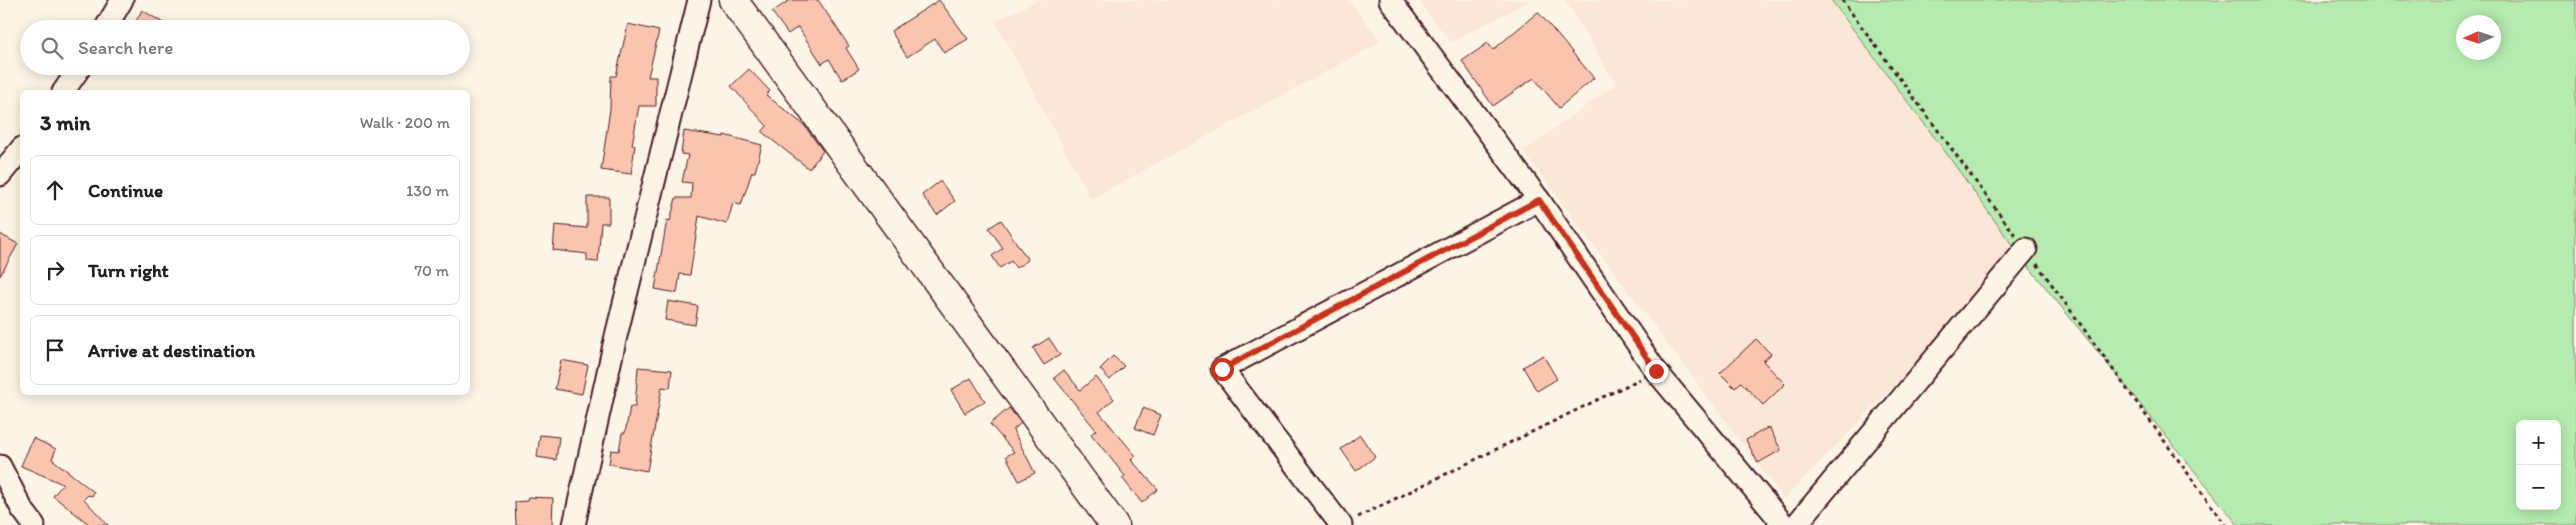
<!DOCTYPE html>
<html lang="en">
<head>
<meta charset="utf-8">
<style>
	:root { --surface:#fff; --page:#f2f2f2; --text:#222; --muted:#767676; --line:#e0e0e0 }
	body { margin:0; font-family:Itim,sans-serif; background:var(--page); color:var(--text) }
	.controls { position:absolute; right:15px; bottom:15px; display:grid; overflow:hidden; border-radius:8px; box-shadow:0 2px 12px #0003 }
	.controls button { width:45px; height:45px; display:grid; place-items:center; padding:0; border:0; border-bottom:1px solid var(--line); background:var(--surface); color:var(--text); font:25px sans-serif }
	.compass { position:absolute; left:2456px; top:15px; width:45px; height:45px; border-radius:50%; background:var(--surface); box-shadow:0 2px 12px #0003; rotate:267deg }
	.stop { position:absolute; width:15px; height:15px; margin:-11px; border:4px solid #c8321e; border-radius:50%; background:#fff }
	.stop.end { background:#c8321e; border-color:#fff; box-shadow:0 1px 5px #0008 }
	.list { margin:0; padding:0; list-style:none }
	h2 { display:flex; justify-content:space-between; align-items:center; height:65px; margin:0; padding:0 20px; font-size:21px }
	h2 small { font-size:16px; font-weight:400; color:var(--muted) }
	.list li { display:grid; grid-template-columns:32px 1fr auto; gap:15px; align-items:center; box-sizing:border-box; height:70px; margin:0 10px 10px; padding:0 10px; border:1px solid var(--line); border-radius:8px }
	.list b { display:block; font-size:19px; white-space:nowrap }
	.list em { font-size:16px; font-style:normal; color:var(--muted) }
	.icon { flex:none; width:28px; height:28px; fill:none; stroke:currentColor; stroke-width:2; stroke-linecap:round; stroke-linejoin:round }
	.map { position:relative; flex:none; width:2576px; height:525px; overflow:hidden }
	.search { position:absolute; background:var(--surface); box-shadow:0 2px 12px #0003; left:20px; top:20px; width:450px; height:55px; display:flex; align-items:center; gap:12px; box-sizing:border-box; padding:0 18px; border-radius:28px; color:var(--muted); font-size:19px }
	.panel { position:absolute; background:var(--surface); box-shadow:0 2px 12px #0003; left:20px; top:90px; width:450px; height:305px; border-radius:8px }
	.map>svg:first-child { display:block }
	.built { fill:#fce6d5 }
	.green { fill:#b4ebae; stroke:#7f856c; fill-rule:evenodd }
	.building { fill:#fbc4af; stroke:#4a1f2b }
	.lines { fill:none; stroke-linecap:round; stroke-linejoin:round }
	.street-casing { stroke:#4a1f2b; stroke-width:25 }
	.primary-casing { stroke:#4a1f2b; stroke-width:31 }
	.path { stroke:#4a1f2b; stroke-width:3; stroke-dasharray:4 4; stroke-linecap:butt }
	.street { stroke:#fcf5e5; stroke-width:21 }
	.primary { stroke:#fcf5e5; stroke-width:28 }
	.route { stroke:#c8321e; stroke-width:6 }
</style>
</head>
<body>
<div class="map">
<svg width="2576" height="525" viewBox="0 0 2576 525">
	<rect width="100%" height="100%" fill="#fcf5e5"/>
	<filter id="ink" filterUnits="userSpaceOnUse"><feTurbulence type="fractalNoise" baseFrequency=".02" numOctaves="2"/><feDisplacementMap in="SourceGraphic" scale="10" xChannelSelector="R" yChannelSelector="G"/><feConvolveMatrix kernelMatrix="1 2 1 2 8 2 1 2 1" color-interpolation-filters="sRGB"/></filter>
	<g filter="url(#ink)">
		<g class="built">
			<polygon points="1038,0 1349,0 1381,42 1091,199 995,21"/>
			<polygon points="1417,0 1532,0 1451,42"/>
			<polygon points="1565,0 1830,0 1944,150 2020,256 1784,499 1523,151 1616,84"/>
		</g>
		<path class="green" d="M 1831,0 L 2576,0 L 2576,525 L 2238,525 L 2020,256 L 1944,150 ZM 2464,22 L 2494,22 L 2494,52 L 2464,52 ZM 2520,424 L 2557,424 L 2557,506 L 2520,506 Z"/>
		<g class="building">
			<polygon points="790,0 818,0 849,46 846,48 859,69 842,80 829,59 822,64 798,27 788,34 772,12"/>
			<polygon points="939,0 968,39 944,53 935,39 907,57 891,31"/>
			<polygon points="142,10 173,29 145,29 135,23"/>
			<polygon points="1538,12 1594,78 1559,108 1534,78 1493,106 1462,61 1488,43 1493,50"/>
			<polygon points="628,24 659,31 648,77 656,77 656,106 639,106 632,145 635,145 631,174 601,170 610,109 611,76 616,76"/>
			<polygon points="749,69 770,91 766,95 804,125 823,151 809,169 762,132 767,126 731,86"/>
			<polygon points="684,131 724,137 724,135 762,145 755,172 752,172 741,205 733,203 727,224 699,216 690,275 680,274 677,293 655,289 667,220 670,221 676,198 691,198 692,183 682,182 688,155 681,154"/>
			<polygon points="940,181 955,201 937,215 922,195"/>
			<polygon points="587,197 609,197 609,223 601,223 598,262 587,261 587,254 553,250 555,225 587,228"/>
			<polygon points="1001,220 1028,260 1016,268 1011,261 1000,268 992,256 1003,248 989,228"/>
			<polygon points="0,234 18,244 0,276"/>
			<polygon points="668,301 698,306 695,325 665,320"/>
			<polygon points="1049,338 1060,355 1044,365 1033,348"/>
			<polygon points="1756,339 1771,354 1763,361 1785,384 1763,405 1741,382 1735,388 1720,373"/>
			<polygon points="1543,355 1557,379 1537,391 1523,367"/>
			<polygon points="1113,356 1124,366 1110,380 1100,369"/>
			<polygon points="561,360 588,365 582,394 555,389"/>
			<polygon points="638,367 672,370 670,388 662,387 647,471 609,464 611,450 619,451 622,433 625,433 630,407 635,407"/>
			<polygon points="1064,370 1080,390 1096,377 1114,399 1099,412 1136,456 1131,460 1158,489 1142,503 1122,478 1125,476 1091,434 1096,430 1054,378"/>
			<polygon points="971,378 985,401 965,413 951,390"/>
			<polygon points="1009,408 1021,423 1013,430 1035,473 1019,481 1006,456 1014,452 990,424"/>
			<polygon points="1143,408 1161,415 1153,435 1135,428"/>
			<polygon points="1769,427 1781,450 1758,463 1746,440"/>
			<polygon points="540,435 559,437 556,460 537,457"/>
			<polygon points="1360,435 1375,457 1356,471 1341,449"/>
			<polygon points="33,438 56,449 52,459 94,492 92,496 88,495 84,499 108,525 90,525 53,496 63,484 21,466"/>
			<polygon points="528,497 553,498 552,525 516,525 515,502 527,501"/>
		</g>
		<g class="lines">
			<defs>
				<g id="street">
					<polyline points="1390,0 1539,200 1656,371 1784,525"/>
					<polyline points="105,29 122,0"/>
					<polyline points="63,92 81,66"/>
					<polyline points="0,175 22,148"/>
					<polyline points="0,466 22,509 34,525"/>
					<polyline points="574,525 616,336 699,0"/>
					<polyline points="1341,525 1222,369 1539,200"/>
					<polyline points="1796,525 2026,249"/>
				</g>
				<polyline id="primary" points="733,0 1114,525"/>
			</defs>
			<use href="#street" class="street-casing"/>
			<use href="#primary" class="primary-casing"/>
			<g class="path">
				<polyline points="1842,0 2015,235"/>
				<polyline points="2037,264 2225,525"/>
				<polyline points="1358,517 1640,379"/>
			</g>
			<use href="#street" class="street"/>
			<use href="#primary" class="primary"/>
		</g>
	</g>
	<g class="lines" filter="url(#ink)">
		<polyline class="route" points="1222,369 1539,200 1656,371"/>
	</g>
</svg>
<div class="controls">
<button>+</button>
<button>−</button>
</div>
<svg class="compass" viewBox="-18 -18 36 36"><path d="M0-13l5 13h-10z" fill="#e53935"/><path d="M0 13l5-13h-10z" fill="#767676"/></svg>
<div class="stop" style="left:1222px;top:369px"></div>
<div class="stop end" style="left:1656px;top:371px"></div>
<div class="search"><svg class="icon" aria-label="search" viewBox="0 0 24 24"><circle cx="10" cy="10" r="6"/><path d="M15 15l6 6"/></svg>Search here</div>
<section class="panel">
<h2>3 min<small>Walk · 200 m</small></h2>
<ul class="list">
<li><svg class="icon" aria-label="ahead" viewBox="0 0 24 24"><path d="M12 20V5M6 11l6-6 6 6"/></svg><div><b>Continue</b></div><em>130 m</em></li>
<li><svg class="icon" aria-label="right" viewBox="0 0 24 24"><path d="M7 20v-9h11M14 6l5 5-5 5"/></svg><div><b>Turn right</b></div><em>70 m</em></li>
<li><svg class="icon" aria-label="arrive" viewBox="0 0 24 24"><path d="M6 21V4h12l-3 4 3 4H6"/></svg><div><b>Arrive at destination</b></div></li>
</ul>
</section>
</div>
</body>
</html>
